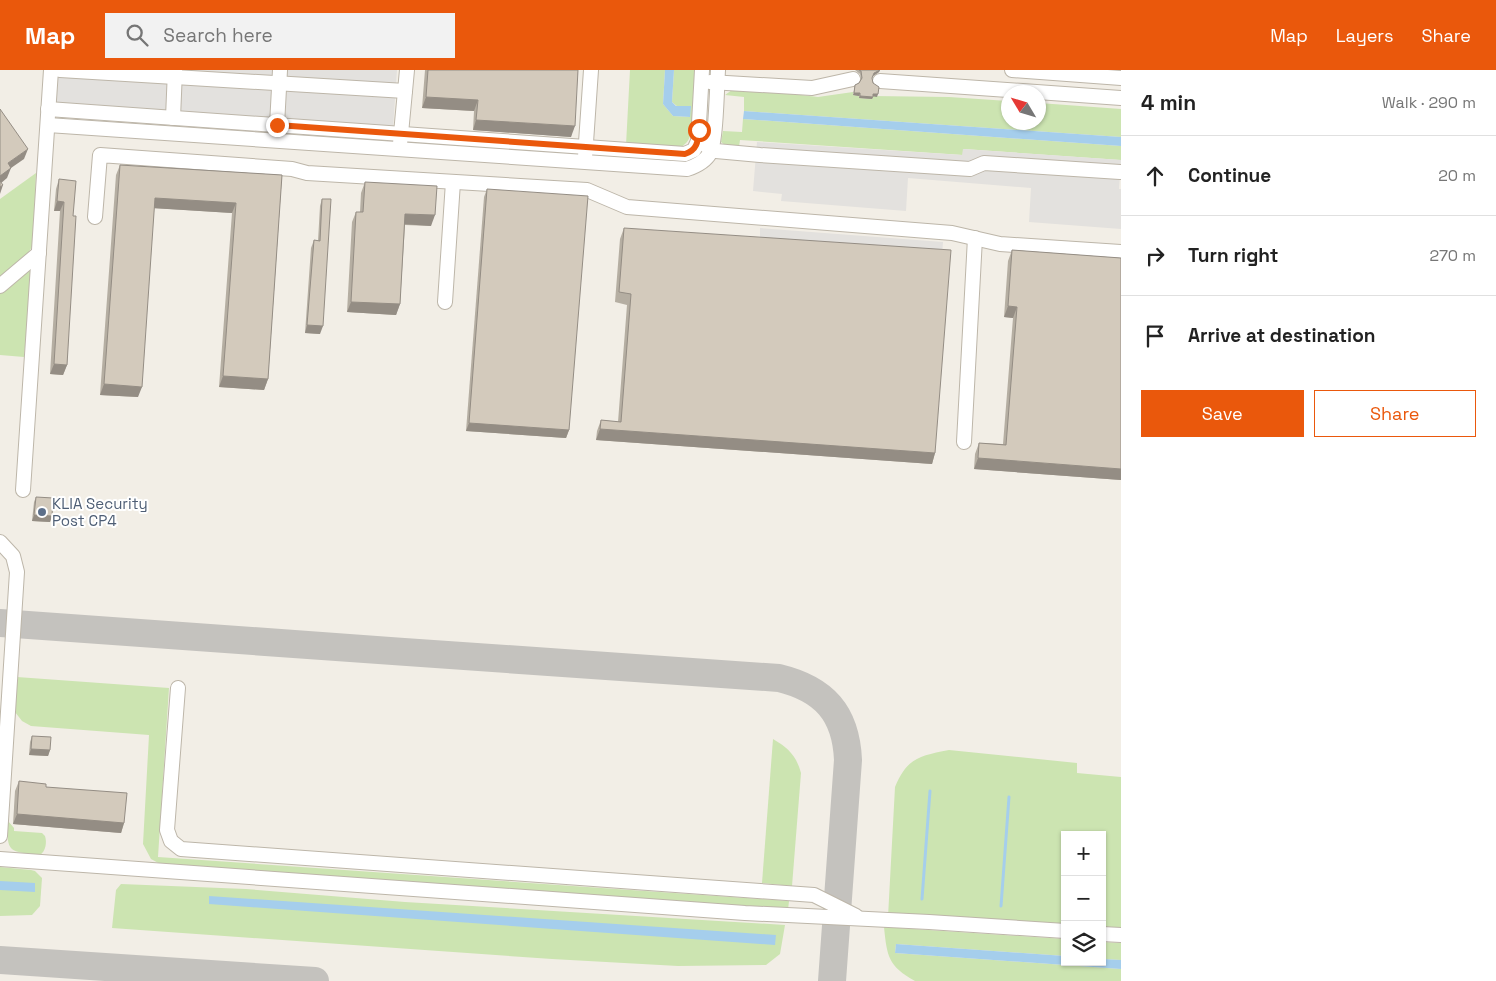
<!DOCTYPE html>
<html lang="en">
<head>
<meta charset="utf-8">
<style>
	:root { --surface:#fff; --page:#f2f2f2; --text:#222; --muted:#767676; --line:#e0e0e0; --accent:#ea580c }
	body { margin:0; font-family:"Space Grotesk",sans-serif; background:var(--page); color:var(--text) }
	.controls { position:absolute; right:15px; bottom:15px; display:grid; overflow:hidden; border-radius:0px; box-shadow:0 1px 4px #0004 }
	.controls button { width:45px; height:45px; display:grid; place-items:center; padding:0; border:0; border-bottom:1px solid var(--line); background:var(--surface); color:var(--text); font:25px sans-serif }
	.compass { position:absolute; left:1001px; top:15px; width:45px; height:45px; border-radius:50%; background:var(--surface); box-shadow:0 1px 4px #0004; rotate:308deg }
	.stop { position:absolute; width:15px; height:15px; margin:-11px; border:4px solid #ea580c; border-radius:50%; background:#fff }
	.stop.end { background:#ea580c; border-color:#fff; box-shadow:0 1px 5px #0008 }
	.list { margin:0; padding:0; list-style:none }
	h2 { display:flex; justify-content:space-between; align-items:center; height:65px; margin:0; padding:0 20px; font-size:21px }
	h2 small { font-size:16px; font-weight:400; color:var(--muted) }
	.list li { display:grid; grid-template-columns:32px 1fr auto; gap:15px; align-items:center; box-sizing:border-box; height:80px; padding:0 20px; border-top:1px solid var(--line) }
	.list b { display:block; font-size:19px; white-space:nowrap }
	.list em { font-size:16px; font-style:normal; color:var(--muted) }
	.actions { display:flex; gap:10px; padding:15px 20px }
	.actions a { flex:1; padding:11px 0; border:1px solid var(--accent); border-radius:0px; text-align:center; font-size:18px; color:var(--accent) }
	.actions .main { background:var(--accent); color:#fff }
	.icon { flex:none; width:28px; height:28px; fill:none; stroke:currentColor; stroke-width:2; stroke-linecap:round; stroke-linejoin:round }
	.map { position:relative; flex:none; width:1121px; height:911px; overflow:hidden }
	header { display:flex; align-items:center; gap:30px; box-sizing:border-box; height:70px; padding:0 25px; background:var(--accent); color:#fff }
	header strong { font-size:24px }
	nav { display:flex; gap:28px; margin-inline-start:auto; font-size:18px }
	.search { width:350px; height:45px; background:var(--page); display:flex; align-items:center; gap:12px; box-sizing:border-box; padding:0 18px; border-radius:0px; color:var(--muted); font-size:19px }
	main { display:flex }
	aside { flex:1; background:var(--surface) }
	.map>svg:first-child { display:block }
	.green { fill:#cce4b1 }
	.parking { fill:#e3e1de }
	.water { fill:#a5ceec }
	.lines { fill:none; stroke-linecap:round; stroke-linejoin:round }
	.stream { stroke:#a5ceec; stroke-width:3 }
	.taxiway { stroke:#c4c2be; stroke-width:28 }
	.minor-casing { stroke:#bdb6a9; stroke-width:16 }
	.minor { stroke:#fff; stroke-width:14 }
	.wall { fill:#b5aea2 }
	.shaded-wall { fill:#948d84 }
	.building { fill:#d3cabc; stroke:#948d84 }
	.route { stroke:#ea580c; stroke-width:6 }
	.service-dot { fill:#5c6f8a; stroke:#fff; stroke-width:2 }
	.labels { text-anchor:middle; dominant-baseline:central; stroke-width:4; stroke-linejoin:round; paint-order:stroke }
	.service-label { font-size:15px; fill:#4e5e75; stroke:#fff; text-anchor:start }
</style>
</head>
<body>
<header>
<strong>Map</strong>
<div class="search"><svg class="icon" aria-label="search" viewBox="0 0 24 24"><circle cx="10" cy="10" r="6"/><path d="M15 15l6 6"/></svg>Search here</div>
<nav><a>Map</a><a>Layers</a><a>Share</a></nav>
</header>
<main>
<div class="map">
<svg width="1121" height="911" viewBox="0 0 1121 911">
	<rect width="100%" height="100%" fill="#f2eee6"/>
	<g class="green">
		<path d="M 630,0 L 665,0 L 663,34 L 673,46 L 690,47 L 672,32 L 674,0 L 695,0 L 691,64 C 688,72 685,75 679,78 L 626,75 Z"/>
		<polygon points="739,18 818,27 853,22 853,25 859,26 859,28 872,29 872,26 949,27 1008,31 1008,52 1038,52 1039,33 1121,39 1121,67 744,41 744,27 725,25 732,20"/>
		<polygon points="743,49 1121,76 1121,90 964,79 963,85 740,70 739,77 725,75 721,72 723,61 742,62"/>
		<polygon points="36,103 33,175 27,185 0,209 0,129"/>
		<polygon points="33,194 24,287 0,285 0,223"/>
		<polygon points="17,607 169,618 158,787 789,831 788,840 164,796 151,789 143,774 149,665 31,656 22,651 15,642"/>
		<path d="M 773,669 C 788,678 796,685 801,703 L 792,816 L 762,813 Z"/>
		<path d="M 949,680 L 1077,693 L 1077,703 L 1121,707 L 1121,863 L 1102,862 L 1102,765 L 1065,765 L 1065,859 L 888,847 L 895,717 C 907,688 919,686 949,680 Z"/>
		<path d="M 8,751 L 14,758 L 14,761 L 42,763 L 45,766 C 47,772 46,781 40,785 C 10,781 6,784 8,751 Z"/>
		<polygon points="0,797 31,800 35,801 42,808 40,836 32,845 0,846"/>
		<polygon points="121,814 246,819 405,832 785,855 780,884 766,895 678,896 552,889 112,858 116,820"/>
		<path d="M 884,857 L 1065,869 L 1065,886 L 896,874 L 895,883 L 1121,899 L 1121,911 L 915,911 C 888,896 887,886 884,857 Z"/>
		<polygon points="1102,872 1121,873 1121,890 1102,889"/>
	</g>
	<g class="parking">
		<polygon points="56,0 397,0 393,58 53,35"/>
		<polygon points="757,72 962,85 963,79 1121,90 1119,119 1121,119 1121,159 1029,152 1031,118 908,108 906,141 781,131 782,124 753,121"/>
		<polygon points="760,158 943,172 942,185 760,171"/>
	</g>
	<g class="water">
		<polygon points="665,0 674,0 672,32 676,36 691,36 690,47 673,46 663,34"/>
		<polygon points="744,41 1121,67 1121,76 743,49"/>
		<polygon points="0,811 35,813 35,822 0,820"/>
		<polygon points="209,826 776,865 775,875 209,834"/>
		<polygon points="896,874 1065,886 1065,892 1102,892 1102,889 1121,890 1121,899 895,883"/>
	</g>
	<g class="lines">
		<g class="stream">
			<polyline points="922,829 930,721"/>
			<polyline points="1001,836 1009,727"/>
		</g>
		<g class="taxiway">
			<path d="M 0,553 C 260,573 519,589 779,608 C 824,619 846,643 848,690 L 832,911"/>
			<polyline points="0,890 315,911"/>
		</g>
		<defs>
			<g id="minor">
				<polyline points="60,0 405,21"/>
				<polyline points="1012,0 1121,8"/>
				<polyline points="880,11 1121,28"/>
				<polyline points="710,12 812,18 853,9"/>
				<polyline points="48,39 685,84 694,80 698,71 702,0"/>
				<polyline points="173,48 175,0"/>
				<path d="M 48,55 L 687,99 C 696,96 705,92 710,83 C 716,73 717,16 718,0"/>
				<polyline points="277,55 280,0"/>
				<polyline points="400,74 407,0"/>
				<polyline points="705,75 716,81 760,85 970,99 984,93 1120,102"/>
				<polyline points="585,87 591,0"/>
				<polyline points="95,147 100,85 292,99 307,103 587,120 627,137 952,163 1000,174 1121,182"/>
				<polyline points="0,216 39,183"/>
				<polyline points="445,232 453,112"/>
				<polyline points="964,372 975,168"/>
				<polyline points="23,420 51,0"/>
				<polyline points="0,472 13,486 17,502 0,766"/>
				<polyline points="178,618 167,760 171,771 181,779 814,825 856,846"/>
				<polyline points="0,789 745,843 929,852 1065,861"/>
				<polyline points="1102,864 1121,865"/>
			</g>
		</defs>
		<use href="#minor" class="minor-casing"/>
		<use href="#minor" class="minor"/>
	</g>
	<g class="wall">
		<polygon points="425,0 578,0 571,67 473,60 474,41 422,38"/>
		<polygon points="855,0 880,0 879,2 873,6 872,8 877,27 873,26 872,29 859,28 859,26 853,25 855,15 859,13 861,10 860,4"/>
		<polygon points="120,95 282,105 268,309 264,320 219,317 232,143 154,138 138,327 100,325 116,105"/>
		<polygon points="59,109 73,146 67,295 63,305 50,304 60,141 54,141 56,119"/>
		<polygon points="365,112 431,156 405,155 400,234 396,245 347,242 352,152 356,142 360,142 361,123"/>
		<polygon points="487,119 569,360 566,368 466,361 484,127"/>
		<polygon points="322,129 320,264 305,263 311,178 314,170 318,171 320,136"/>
		<polygon points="624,158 935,383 932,394 596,370 597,361 601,350 618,352 627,235 615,232 620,169"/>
		<polygon points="1012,180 1121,188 1121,410 974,399 975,384 979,373 1003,374 1013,248 1004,247 1008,191"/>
		<polygon points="36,427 52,446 50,452 32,451 34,432"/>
		<polygon points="32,666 50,680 48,686 29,685 30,672"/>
		<polygon points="19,711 46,717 124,753 121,763 13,754 15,721"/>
	</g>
	<g class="shaded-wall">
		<polygon points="880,0 879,2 873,6 874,3"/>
		<polygon points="854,23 860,23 859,26 853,25"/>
		<polygon points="873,24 878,24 877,27 872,26"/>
		<polygon points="860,26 873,27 872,29 859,28"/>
		<polygon points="426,27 478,30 474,41 422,38"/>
		<polygon points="476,50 575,56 571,67 473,60"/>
		<polygon points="28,79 24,89 11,98 7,108 0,114 0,106 8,93"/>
		<polygon points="3,115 0,124 0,117"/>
		<polygon points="155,128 236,133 232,143 151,138"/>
		<polygon points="57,131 64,132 60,141 54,141"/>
		<polygon points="405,144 435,145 431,156 402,154"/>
		<polygon points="351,232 400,234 396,245 347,242"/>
		<polygon points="1008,236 1017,237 1013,248 1004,247"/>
		<polygon points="307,255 323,256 320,264 305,263"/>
		<polygon points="54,294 67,295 63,305 50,304"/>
		<polygon points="223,306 268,309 264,320 219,317"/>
		<polygon points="104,314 142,317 138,327 100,325"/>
		<polygon points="469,353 569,360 566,368 466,361"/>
		<polygon points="600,359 935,383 932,394 596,370"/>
		<polygon points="978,388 1121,399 1121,410 974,399"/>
		<polygon points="34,445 52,446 50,452 32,451"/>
		<polygon points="31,679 50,680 48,686 29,685"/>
		<polygon points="17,744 124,753 121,763 13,754"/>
	</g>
	<g class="building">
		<polygon points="428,0 578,0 575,56 476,50 478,30 426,27"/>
		<polygon points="859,0 880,0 874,3 872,8 873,13 879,17 878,24 873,24 873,27 860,26 860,23 854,23 855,15 859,13 862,8 861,1"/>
		<polygon points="0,39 28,79 8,93 11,98 0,106"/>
		<polygon points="120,95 282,105 268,309 223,306 236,133 155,128 142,317 104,314"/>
		<polygon points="59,109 76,111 73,146 76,146 67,295 54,294 64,132 57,131"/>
		<polygon points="0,111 3,115 0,117"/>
		<polygon points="365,112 437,116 435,145 405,144 400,234 351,232 356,142 363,142"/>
		<polygon points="487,119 588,126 569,360 469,353"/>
		<polygon points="322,129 331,129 323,256 307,255 314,170 320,171"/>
		<polygon points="624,158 951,180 935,383 600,359 601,350 621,352 631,224 619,222"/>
		<polygon points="1012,180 1121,188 1121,399 978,388 979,373 1006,375 1017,237 1008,236"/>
		<polygon points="36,427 53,428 52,446 34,445"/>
		<polygon points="32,666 51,667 50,680 31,679"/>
		<polygon points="19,711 46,714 46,717 127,723 124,753 17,744"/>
	</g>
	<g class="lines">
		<path class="route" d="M 277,55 L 685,84 C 697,80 698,72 699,60"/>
	</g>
	<circle class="service-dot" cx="42" cy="442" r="5"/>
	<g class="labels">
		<g class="service-label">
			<text x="52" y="433">KLIA Security<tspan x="52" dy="17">Post CP4</tspan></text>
		</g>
	</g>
</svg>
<div class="controls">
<button>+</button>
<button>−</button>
<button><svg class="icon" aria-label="layers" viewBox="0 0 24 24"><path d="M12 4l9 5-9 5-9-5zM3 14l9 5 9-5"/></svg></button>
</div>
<svg class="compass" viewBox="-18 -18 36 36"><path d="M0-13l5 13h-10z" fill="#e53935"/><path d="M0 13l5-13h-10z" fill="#767676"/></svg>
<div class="stop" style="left:699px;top:60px"></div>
<div class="stop end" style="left:277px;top:55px"></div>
</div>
<aside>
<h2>4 min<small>Walk · 290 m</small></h2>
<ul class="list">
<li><svg class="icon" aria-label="ahead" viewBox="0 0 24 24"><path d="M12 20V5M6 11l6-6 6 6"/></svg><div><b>Continue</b></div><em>20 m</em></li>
<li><svg class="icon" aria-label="right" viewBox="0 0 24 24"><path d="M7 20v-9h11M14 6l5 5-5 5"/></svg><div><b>Turn right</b></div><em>270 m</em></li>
<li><svg class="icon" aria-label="arrive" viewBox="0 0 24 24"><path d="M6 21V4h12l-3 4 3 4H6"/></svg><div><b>Arrive at destination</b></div></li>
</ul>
<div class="actions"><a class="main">Save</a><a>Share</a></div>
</aside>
</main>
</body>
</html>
